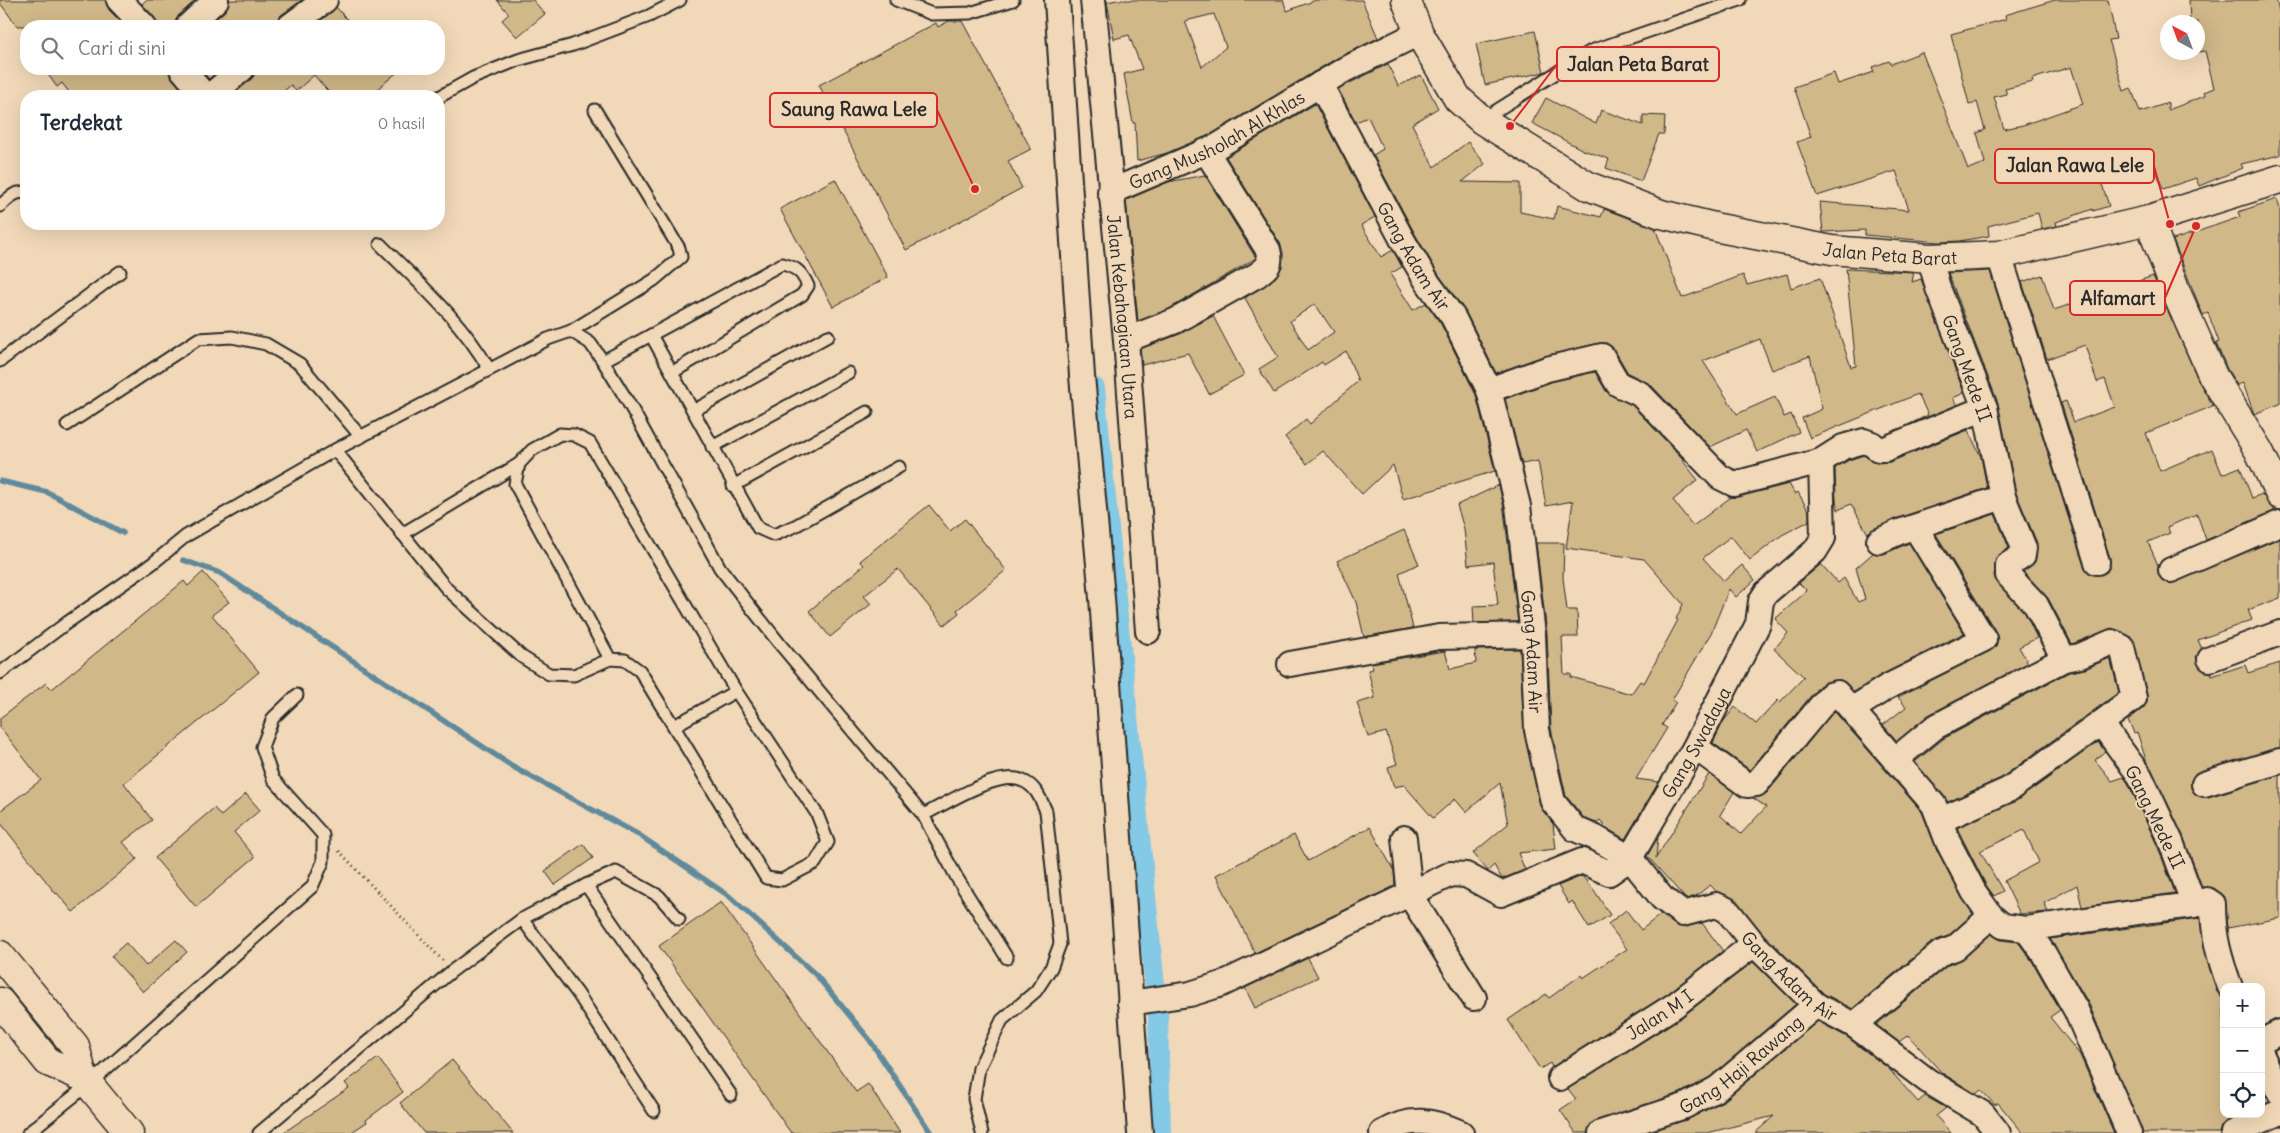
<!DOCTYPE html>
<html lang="id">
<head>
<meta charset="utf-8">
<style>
	:root { --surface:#fff; --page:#f6f6f7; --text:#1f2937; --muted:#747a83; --line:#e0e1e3 }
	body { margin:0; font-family:Delius,sans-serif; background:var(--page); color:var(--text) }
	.controls { position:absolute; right:15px; bottom:15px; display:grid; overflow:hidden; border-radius:10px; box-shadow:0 5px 20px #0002 }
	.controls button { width:45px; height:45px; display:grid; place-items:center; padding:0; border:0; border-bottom:1px solid var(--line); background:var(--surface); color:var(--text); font:25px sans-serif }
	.compass { position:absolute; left:2160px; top:15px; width:45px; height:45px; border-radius:50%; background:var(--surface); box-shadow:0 5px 20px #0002; rotate:319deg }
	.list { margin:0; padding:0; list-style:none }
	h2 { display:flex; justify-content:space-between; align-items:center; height:65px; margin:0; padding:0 20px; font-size:21px }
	h2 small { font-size:16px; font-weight:400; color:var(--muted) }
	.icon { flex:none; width:28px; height:28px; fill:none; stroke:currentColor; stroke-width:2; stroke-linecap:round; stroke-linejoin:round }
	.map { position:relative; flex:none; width:2280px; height:1133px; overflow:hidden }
	.search { position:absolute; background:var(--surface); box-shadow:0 5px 20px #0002; left:20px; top:20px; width:425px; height:55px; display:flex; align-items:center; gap:12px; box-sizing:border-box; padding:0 18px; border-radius:20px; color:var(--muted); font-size:19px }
	.panel { position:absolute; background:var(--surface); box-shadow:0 5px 20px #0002; left:20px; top:90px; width:425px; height:140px; border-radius:20px }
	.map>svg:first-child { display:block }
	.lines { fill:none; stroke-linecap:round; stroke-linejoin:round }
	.stream { stroke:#608a9b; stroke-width:5.5 }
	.canal { stroke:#84c9e6; stroke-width:20 }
	.building { fill:#d1b889; stroke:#2b2b2b; fill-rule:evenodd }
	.lane-casing { stroke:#2b2b2b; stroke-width:15 }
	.street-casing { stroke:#2b2b2b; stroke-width:28 }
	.secondary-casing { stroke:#2b2b2b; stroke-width:31 }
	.path { stroke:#2b2b2b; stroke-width:3; stroke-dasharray:1 4; stroke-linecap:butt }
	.lane { stroke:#f1d8b8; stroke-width:11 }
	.street { stroke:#f1d8b8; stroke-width:24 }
	.secondary { stroke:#f1d8b8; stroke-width:28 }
	.labels { text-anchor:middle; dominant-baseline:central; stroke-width:4; stroke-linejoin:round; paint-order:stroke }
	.street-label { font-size:18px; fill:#2b2b2b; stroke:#f1d8b8 }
	.leader { fill:none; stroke:#d62828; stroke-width:2 }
	.callout-dot { fill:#d62828; stroke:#f1d8b8; stroke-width:2 }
	.callout { fill:#f1d8b8; stroke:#d62828; stroke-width:2 }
	.callout-label { font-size:19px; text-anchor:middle; font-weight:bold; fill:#2b2b2b }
</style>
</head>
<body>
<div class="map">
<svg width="2280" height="1133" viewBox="0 0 2280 1133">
	<rect width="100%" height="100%" fill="#f1d8b8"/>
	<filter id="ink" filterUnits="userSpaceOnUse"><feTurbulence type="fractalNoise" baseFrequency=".02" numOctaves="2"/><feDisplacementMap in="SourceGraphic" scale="10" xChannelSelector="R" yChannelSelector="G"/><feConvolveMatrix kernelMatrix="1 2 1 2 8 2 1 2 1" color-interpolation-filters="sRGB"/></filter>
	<g filter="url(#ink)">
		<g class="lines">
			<g class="stream">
				<polyline points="0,481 47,492 123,533"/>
				<polyline points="183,560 220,573 515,768 639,835 729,896 816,975 869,1039 931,1133"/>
			</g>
			<polyline class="canal" points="1095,388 1158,1016 1161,1133"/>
		</g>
		<g class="building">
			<polygon points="0,0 106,0 109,10 125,26 17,26 0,3"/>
			<polygon points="146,0 196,0 178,16 175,26 157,26 154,17 142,4"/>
			<polygon points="229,0 302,0 281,15 276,26 208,26 226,10"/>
			<polygon points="497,0 533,0 545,14 517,37 502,20 509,14"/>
			<path d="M 1117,0 L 1283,0 L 1287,11 L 1316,0 L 1362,0 L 1378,38 L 1337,58 L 1210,135 L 1167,153 L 1137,161 L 1135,123 L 1133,123 L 1124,74 L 1142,69 L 1129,35 L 1114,39 L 1107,2 ZM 1214,14 L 1226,47 L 1202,67 L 1185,21 Z"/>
			<path d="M 2055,0 L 2108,0 L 2116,39 L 2109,40 L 2124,91 L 2131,88 L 2140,112 L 2168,103 L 2168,110 L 2205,96 L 2204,92 L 2214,88 L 2205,51 L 2198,52 L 2198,22 L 2190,22 L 2189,0 L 2276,0 L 2280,14 L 2280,155 L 2241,164 L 2243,168 L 2199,186 L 2196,178 L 2163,189 L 2150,154 L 2099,175 L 2109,206 L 2093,211 L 2093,209 L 2056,222 L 2057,226 L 2042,229 L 2038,213 L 1988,226 L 1989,236 L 1959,241 L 1938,242 L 1865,235 L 1865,230 L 1823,232 L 1820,202 L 1909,210 L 1896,171 L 1817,196 L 1797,142 L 1811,137 L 1794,87 L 1834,73 L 1838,84 L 1874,72 L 1872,67 L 1889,61 L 1891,64 L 1922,52 L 1968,169 L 1985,163 L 1977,133 L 1985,130 L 1977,102 L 1969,104 L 1951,34 L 2006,19 L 2005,15 ZM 2071,67 L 2083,104 L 2023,125 L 2004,129 L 1994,97 L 2007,94 L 2005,89 L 2033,82 L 2032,79 Z"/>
			<polygon points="336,7 353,26 313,26 333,11"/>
			<polygon points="949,21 962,21 1031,149 1008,161 1022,188 906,250 819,85 936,23 938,27"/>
			<polygon points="1535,31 1544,72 1485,85 1476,44"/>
			<polygon points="1388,64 1398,86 1421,75 1438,108 1412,124 1434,167 1468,142 1485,164 1462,182 1520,183 1520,212 1554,219 1557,206 1601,217 1604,209 1655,228 1682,298 1743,275 1747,285 1787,274 1791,288 1820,278 1851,367 1856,366 1846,269 1914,272 1912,282 1921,279 1964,393 1953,398 1957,405 1908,425 1928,415 1918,394 1810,438 1802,418 1822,409 1810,356 1772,370 1760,339 1703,361 1737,414 1775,397 1784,417 1791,414 1799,432 1757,452 1746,430 1710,447 1650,384 1628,373 1614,349 1607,343 1599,343 1544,356 1496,373 1465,311 1439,275 1415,234 1373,155 1383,149 1368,117 1356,122 1338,89"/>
			<polygon points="44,69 169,69 172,78 187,96 72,96 62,83 57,87"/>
			<polygon points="200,69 221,69 209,79"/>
			<polygon points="255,69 401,69 369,96 332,96 314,75 296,91 291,85 278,96 240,96 236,92 251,79"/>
			<polygon points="1546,98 1596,124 1601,110 1643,125 1643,115 1665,116 1664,134 1659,134 1641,181 1606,168 1609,159 1583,150 1532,123"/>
			<path d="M 1315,104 L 1375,217 L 1361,225 L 1381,257 L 1393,250 L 1402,267 L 1390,274 L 1413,310 L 1426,303 L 1441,324 L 1476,395 L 1495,471 L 1403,499 L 1393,465 L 1362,494 L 1323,451 L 1307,464 L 1285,437 L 1306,419 L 1310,424 L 1358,381 L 1346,351 L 1324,365 L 1322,362 L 1274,393 L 1259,369 L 1278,357 L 1245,298 L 1276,277 L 1282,267 L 1283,253 L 1280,243 L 1226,157 ZM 1315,304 L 1334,332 L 1308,350 L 1290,321 Z"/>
			<polygon points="1205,175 1256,258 1169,309 1138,321 1126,200 1168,182"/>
			<polygon points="835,179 888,277 833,307 780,209"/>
			<polygon points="2277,199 2280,209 2280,404 2254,414 2243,383 2237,385 2227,369 2216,343 2219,342 2208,313 2203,315 2173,240 2240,217 2238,212"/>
			<polygon points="1990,271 2084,566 2088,572 2101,575 2107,572 2110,565 2110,558 2061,403 2066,401 2074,422 2115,407 2105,379 2097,382 2085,345 2047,359 2022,282 2042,275 2054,310 2153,276 2199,382 2213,406 2146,433 2160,471 2212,449 2222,474 2240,467 2252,498 2262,494 2273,509 2274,511 2206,540 2197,514 2167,527 2170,533 2148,542 2158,565 2159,576 2163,581 2170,584 2280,538 2280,598 2248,610 2252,620 2198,640 2202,649 2196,657 2201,669 2211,672 2212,676 2245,665 2248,673 2280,663 2280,748 2200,771 2194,775 2191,781 2191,788 2195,794 2208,797 2280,775 2280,918 2228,928 2225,897 2214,888 2202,887 2183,836 2147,763 2137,732 2134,733 2128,720 2142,709 2147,702 2147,695 2133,639 2112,628 2072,644 2048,598 2023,571 2035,562 2037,543 2016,493 1998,403 1948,273"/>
			<polygon points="1213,316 1244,375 1209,394 1188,353 1142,365 1140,349 1180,334"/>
			<polygon points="1595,372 1606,391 1632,405 1684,460 1682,460 1698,480 1673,500 1693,526 1731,497 1738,497 1789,484 1795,494 1798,492 1809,512 1809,521 1782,535 1750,560 1731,536 1703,558 1724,581 1742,565 1755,580 1736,597 1729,589 1711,633 1672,700 1676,702 1662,725 1667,728 1636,779 1659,782 1625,839 1611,831 1600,820 1596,823 1584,818 1566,796 1551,728 1547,634 1536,543 1564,543 1563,578 1567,610 1577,610 1578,637 1562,637 1564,674 1571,674 1571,677 1631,694 1640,681 1644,683 1678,620 1676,619 1683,604 1644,559 1566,548 1573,501 1546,506 1538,461 1522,464 1505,399 1551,382"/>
			<polygon points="1968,430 1981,457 1987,488 1895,519 1868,534 1851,504 1838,510 1836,501 1835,468 1849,460 1863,455 1877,463 1890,462"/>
			<polygon points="1499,485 1503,503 1518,622 1474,623 1473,606 1498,605 1493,562 1468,565 1464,529 1457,505"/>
			<polygon points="929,505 950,531 965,519 1006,570 957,610 959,613 944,625 898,569 864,596 871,604 830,637 809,611 864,565 860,561"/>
			<polygon points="1995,514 2009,548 1996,559 1994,576 1998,584 2025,613 2037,638 2019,647 2028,663 1929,715 1897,741 1883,725 1906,707 1898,697 1990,651 1996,646 1998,639 1996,632 1936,534"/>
			<polygon points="1404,530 1419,564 1399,573 1413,628 1364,637 1356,602 1337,561"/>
			<polygon points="1909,543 1964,633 1881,675 1854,692 1841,680 1826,682 1819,686 1750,770 1713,743 1723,722 1735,707 1756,724 1778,700 1780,702 1804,677 1774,649 1788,633 1775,619 1807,591 1799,583 1821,564 1838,583 1844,578 1858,602 1865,599 1856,568 1873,553 1884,554"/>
			<polygon points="203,572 229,602 212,615 259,672 124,783 152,820 123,842 137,859 73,912 57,893 56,894 0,822 0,811 41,780 0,727 0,718 46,683 52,689 184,581 188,586"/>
			<polygon points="1520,649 1524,733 1540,805 1553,824 1556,849 1518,853 1525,870 1502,879 1494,865 1488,871 1473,853 1508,824 1500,783 1466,812 1455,799 1433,818 1404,785 1394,787 1388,767 1397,764 1386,732 1368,737 1357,703 1375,698 1368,670 1373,669 1371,663 1445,651 1450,669 1476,663 1475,650"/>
			<polygon points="2110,658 2119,692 2001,778 1948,802 1915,762 1943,739 2069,672 2085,669"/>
			<polygon points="1834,711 1922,812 1936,848 1962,898 1973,914 1948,936 1932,942 1852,1009 1824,994 1764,935 1733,898 1717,892 1710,885 1696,896 1686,899 1647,856 1658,837 1656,858 1709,774 1734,792 1720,815 1741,834 1766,807 1753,798 1767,793"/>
			<polygon points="2098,742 2105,751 2095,760 2112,781 2124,777 2128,783 2158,847 2175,893 2082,907 2077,885 2044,903 2048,912 2020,914 2004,881 2039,862 2024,830 1980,851 2003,891 1994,896 1986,885 1957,828 2016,801"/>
			<polygon points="246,794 260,810 234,832 255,857 196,907 155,858 214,808 221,816"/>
			<polygon points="1370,827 1394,871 1395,886 1255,953 1216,875 1294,835 1308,861"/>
			<polygon points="583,844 593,858 555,885 545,871"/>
			<polygon points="1582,876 1594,890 1610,915 1589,928 1572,901 1569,904 1558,886"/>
			<polygon points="721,902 856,1092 868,1084 900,1133 791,1133 659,946"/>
			<polygon points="1626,910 1641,930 1661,914 1680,927 1702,923 1723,951 1667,994 1552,1067 1550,1063 1540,1069 1508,1020 1546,994 1549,998 1581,975 1583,978 1627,949 1608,924"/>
			<polygon points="2200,918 2210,970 2217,992 2224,999 2224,1114 2241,1114 2222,1125 2219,1133 2142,1133 2089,1004 2050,939"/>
			<polygon points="1991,934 2001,940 2018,942 2032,961 2060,1010 2050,1017 2080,1055 2114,1133 2023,1133 1998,1103 1995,1105 1981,1090 1976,1094 1942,1073 1908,1035 1899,1042 1876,1025 1948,965 1964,958"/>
			<polygon points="176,940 187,952 143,992 111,956 126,943 146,966"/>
			<polygon points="1308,958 1318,977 1255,1008 1245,988"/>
			<polygon points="1753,962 1796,1004 1710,1077 1680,1093 1597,1120 1591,1124 1588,1133 1576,1133 1560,1110 1576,1099 1568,1089 1682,1017"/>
			<polygon points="1818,1021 1847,1037 1888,1068 1918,1102 1925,1096 1946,1108 1936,1116 1951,1133 1755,1133 1774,1116 1707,1133 1646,1133 1689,1119 1725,1100"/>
			<polygon points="378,1058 403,1092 366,1120 367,1122 350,1133 283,1133 349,1088 345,1083"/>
			<polygon points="452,1060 513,1133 424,1133 400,1103"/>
			<polygon points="2261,1086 2270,1102 2261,1105"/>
		</g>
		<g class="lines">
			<defs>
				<g id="lane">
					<polyline points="896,0 932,14 970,13 1013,0"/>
					<polyline points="439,97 473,78 518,60 573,45 649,16 680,0"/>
					<polyline points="1483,119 1591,51 1740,0"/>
					<path d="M 0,206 C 8,199 15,190 26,193"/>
					<path d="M 380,244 C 419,283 461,320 489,369"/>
					<polyline points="571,331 654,280 681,257 679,248 595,110"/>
					<polyline points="651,335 758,528 774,535 795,526 899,467"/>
					<polyline points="0,361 120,272"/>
					<path d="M 603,361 L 782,264 C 796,267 802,272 808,286 L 802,295 L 673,372"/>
					<polyline points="693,411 828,336"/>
					<polyline points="67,425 198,339 232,337 266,344 300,364 361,437"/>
					<polyline points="712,447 848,373"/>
					<polyline points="335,450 447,589 522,657 549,674 574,675 610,659 625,660 640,671 766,878 782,880 815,863 828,842 817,814 736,691 590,443 574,435 560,434 532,450 519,464 515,484 610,659"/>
					<polyline points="733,486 867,412"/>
					<polyline points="402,534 519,464"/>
					<polyline points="0,673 68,622 153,563 186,536 335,450 548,339 571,331 590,343 603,361 628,402 720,568 779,643 923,815 957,878 1007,958"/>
					<polyline points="674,726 736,691"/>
					<path d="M 923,815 C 946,804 999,769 1023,781 C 1036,786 1041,800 1046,811 L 1060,944 L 1051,968 L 1036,991 L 1002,1020 L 979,1068 L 974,1099 L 982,1133"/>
					<polyline points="586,885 731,1095"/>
					<polyline points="522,919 586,885 616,872 659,896 679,919"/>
					<polyline points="28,1133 89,1084 312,887 323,862 323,835 273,779 262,747 273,718 297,695"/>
					<polyline points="259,1133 452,971 522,919 578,994 654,1111"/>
				</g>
				<g id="street">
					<polyline points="119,0 144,26"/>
					<polyline points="1057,0 1082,376 1102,598 1140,1133"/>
					<path id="s1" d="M 1093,0 L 1126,340 L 1148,631"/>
					<polyline points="188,26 216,0"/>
					<polyline points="290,26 325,0"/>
					<polyline points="182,69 205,96"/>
					<path id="s2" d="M 1320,84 L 1403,241 L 1428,283 L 1453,317 L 1489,390 L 1518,506 L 1533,635 L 1537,730 L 1553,802 L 1575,829 L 1596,838 L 1630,858 L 1662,898 L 1683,914 L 1716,905 L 1727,910 L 1754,944 L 1816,1005 L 1854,1025 L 1928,1081 L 1983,1114 L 1998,1133"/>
					<polyline points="210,96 242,69"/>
					<path id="s3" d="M 1110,192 L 1216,147 L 1344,70 L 1419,33"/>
					<polyline points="1999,255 2097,562"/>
					<path d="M 1126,340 L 1175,321 L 1257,275 C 1268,267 1272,264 1268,250 L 1206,151"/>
					<polyline points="1489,390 1547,369 1602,356 1618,384 1640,394 1720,477 1734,484 1821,461 1843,447 1864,441 1872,444 1878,449 1885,449 1985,408"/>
					<polyline points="1879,541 1899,532 2003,497"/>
					<polyline points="2171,570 2280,523"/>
					<polyline points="2210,659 2280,633"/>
					<polyline points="1290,664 1439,637 1533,635"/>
					<polyline points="1853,709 1887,687 1984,639 1915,527"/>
					<polyline points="1695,747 1747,785 1756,784 1830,695 1837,693 1934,805 1948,842 1974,892 1991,916 2003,926 2026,929 2152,910 2194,905 2171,842 2140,776 2101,723 2134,698 2122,647 2112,642 2080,656 2064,659"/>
					<polyline points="1896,759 1935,727 2064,659 2036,605 2008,575 2008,565 2023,555 2024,548 2003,497 1985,408 1938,288 1930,258"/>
					<polyline points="2204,784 2280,761"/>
					<polyline points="1941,820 2008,790 2101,723"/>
					<polyline points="1404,838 1410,895 1474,998"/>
					<path d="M 2194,905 L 2207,900 L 2213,904 C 2213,936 2219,957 2230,987"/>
					<polyline points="2026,929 2044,954 2076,1010 2129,1133"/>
					<path id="s4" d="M 1130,1003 L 1190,994 L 1222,984 L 1451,874 L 1466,875 L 1501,894 L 1582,861 L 1609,873 L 1630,858 L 1695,747 L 1758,624 L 1761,601 L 1766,593 L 1815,551 L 1823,538 L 1821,461"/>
					<polyline points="1854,1025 1941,953 1955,948 1991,916"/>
					<polyline points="2261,1042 2280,1032"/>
					<polyline points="2261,1054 2280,1093"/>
					<path id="s5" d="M 1560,1078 L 1675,1005 L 1754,944"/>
					<path d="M 1382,1133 C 1410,1116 1432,1120 1461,1133"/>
					<path id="s6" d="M 1601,1133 L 1685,1106 L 1718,1088 L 1816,1005"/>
					<polyline points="2233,1133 2280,1112"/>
				</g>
				<g id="secondary">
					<path id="s7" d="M 1406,0 L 1419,33 L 1458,99 L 1482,120 L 1588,186 L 1661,214 L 1719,228 L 1832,250 L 1930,258 L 1999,255 L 2149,220 L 2280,179"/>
					<polyline points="2149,220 2176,292 2213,376 2259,451 2280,495"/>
					<polyline points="0,955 75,1046 83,1077"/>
					<polyline points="0,1002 48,1062 83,1077 129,1133"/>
				</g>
			</defs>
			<use href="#lane" class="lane-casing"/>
			<use href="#street" class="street-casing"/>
			<use href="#secondary" class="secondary-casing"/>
			<polyline class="path" points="339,851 443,961"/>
			<use href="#lane" class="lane"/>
			<use href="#street" class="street"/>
			<use href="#secondary" class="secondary"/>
		</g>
	</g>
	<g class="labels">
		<g class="street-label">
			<text stroke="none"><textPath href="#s3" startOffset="119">Gang Musholah Al Khlas</textPath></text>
			<text stroke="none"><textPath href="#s7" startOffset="580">Jalan Peta Barat</textPath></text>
			<text stroke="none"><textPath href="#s2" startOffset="196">Gang Adam Air</textPath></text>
			<text stroke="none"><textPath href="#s1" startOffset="318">Jalan Kebahagiaan Utara</textPath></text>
			<text transform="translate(1967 368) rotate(70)">Gang Mede II</text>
			<text stroke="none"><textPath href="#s2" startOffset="616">Gang Adam Air</textPath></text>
			<text stroke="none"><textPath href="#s4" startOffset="679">Gang Swadaya</textPath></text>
			<text transform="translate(2155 817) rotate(64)">Gang Mede II</text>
			<text stroke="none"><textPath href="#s2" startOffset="1081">Gang Adam Air</textPath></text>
			<text stroke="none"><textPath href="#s5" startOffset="118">Jalan M I</textPath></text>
			<text stroke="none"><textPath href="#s6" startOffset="158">Gang Haji Rawang</textPath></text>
		</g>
	</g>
	<path class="leader" d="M1510 126L1557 64M975 189L937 110M2170 224L2154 166M2196 226L2165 298"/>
	<g class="callout-dot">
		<circle cx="1510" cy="126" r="5"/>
		<circle cx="975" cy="189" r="5"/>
		<circle cx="2170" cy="224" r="5"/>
		<circle cx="2196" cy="226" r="5"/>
	</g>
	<g class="callout">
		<rect x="1557" y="47" width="162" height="34" rx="5"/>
		<rect x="770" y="93" width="167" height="34" rx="5"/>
		<rect x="1995" y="149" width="159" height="34" rx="5"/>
		<rect x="2070" y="281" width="95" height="34" rx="5"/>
	</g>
	<g class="callout-label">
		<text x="1638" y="71">Jalan Peta Barat</text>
		<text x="854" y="116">Saung Rawa Lele</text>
		<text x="2075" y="172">Jalan Rawa Lele</text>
		<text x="2118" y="305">Alfamart</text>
	</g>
</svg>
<div class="controls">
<button>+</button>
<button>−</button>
<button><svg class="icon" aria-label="locate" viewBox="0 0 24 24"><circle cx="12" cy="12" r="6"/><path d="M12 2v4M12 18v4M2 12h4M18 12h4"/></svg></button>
</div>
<svg class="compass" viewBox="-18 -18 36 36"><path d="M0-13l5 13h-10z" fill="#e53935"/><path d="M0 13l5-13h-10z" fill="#747a83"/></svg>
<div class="search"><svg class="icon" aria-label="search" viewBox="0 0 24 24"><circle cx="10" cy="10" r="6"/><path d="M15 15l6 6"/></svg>Cari di sini</div>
<section class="panel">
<h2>Terdekat<small>0 hasil</small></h2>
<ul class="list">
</ul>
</section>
</div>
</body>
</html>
